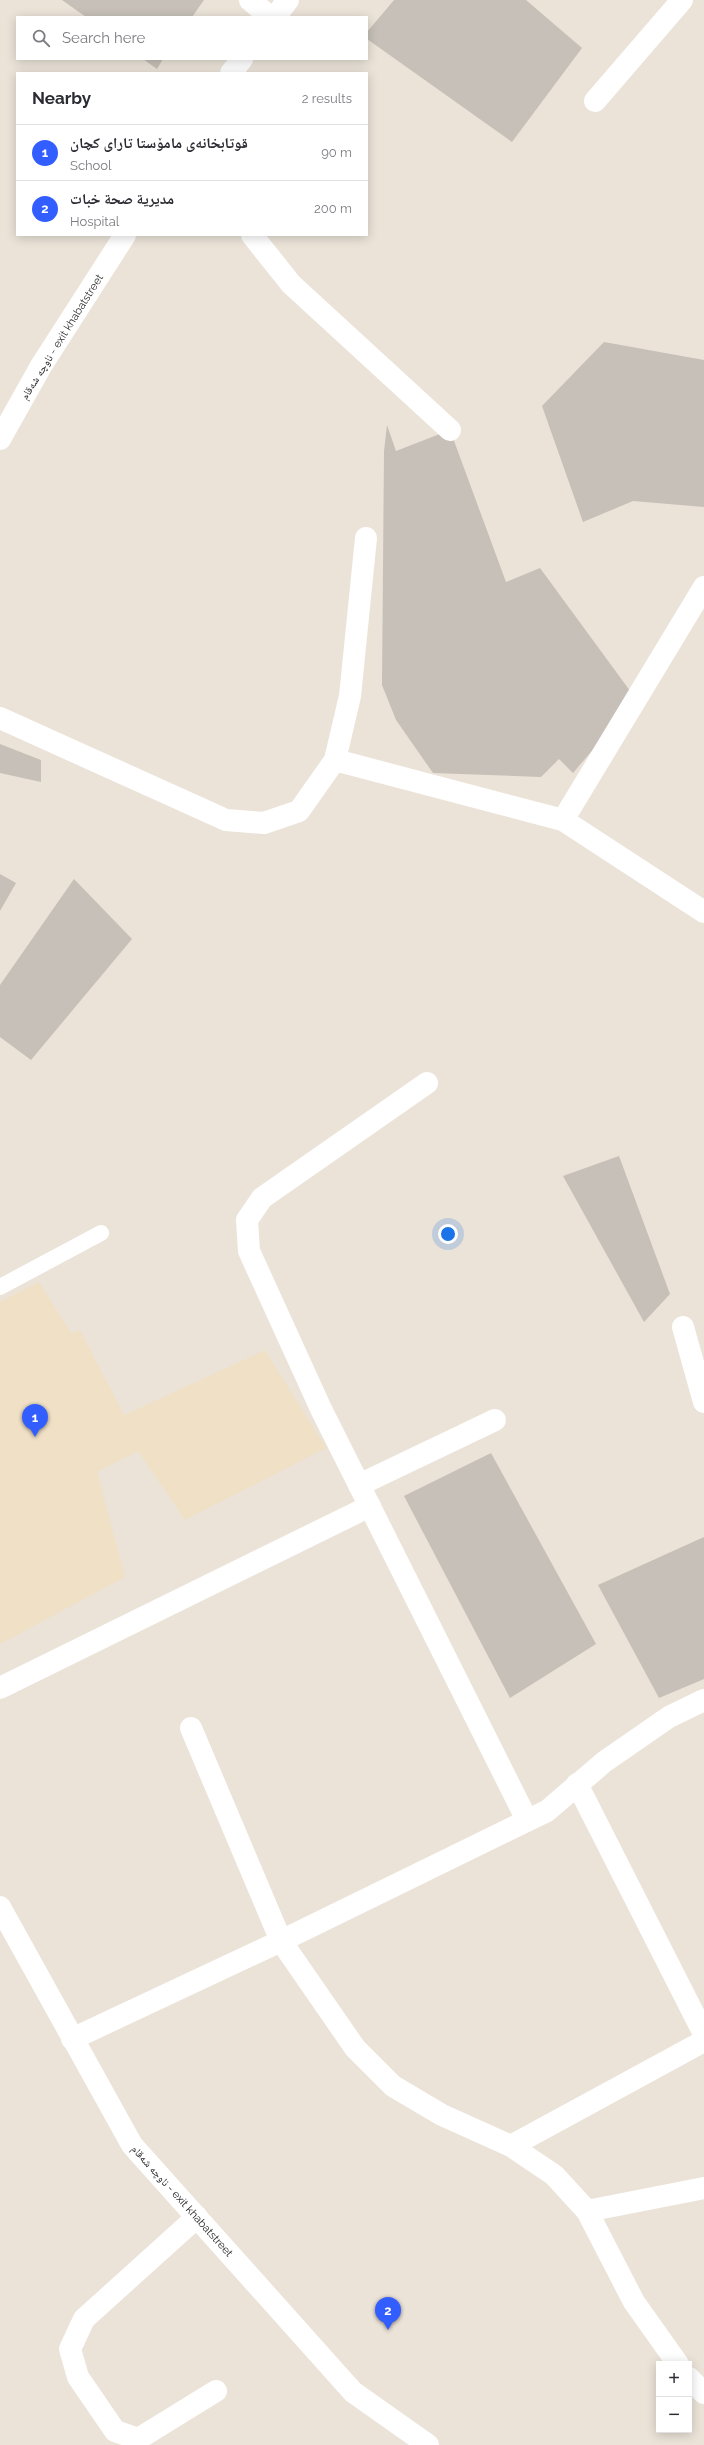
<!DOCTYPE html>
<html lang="en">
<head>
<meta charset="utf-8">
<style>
	:root { --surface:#fff; --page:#f2f2f3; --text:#2b2b33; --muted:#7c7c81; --line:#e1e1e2; --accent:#325eff }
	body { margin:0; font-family:Raleway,"Noto Naskh Arabic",sans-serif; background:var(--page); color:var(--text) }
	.controls { position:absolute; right:12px; bottom:12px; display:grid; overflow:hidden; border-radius:0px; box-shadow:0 2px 10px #0003 }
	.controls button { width:36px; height:36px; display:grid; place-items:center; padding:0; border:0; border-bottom:1px solid var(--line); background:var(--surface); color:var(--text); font:20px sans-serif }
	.you { position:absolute; left:448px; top:1234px; width:14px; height:14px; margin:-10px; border:3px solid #fff; border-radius:50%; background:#1a73e8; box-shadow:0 0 0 6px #1a73e833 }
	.badge { display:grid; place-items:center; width:26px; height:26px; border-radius:50%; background:var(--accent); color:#fff; font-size:13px; font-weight:700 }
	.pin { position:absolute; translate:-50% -33px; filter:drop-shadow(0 1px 2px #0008) }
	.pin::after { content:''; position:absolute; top:21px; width:14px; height:12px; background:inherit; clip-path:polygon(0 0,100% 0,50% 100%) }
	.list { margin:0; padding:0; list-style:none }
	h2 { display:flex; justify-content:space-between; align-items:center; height:52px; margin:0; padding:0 16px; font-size:17px }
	h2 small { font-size:13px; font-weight:400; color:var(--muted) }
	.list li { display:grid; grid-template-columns:26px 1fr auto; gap:12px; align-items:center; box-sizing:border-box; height:56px; padding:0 16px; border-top:1px solid var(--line) }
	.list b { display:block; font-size:15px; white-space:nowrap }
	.list p { margin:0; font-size:13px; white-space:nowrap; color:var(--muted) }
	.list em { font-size:13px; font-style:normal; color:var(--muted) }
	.icon { flex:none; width:22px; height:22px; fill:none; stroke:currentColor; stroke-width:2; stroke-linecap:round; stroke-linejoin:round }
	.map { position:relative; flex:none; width:704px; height:2445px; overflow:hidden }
	.search { position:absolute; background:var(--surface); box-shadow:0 2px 10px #0003; left:16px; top:16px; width:352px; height:44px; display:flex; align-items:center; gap:10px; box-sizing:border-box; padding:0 14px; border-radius:0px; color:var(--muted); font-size:15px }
	.panel { position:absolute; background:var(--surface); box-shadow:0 2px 10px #0003; left:16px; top:72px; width:352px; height:164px; border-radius:0px }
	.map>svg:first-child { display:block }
	.education { fill:#efe0c6 }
	.building { fill:#c6c0b8 }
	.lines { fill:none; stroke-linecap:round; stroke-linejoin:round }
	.service { stroke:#fff; stroke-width:16 }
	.minor { stroke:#fff; stroke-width:22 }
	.tertiary { stroke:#fff; stroke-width:22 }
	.labels { text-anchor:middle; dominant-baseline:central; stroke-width:3; stroke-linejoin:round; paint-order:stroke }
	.street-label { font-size:11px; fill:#282828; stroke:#fff }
</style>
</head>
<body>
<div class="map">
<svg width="704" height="2445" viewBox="0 0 704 2445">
	<rect width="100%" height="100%" fill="#ebe3d8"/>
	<polygon class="education" points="39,1282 71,1333 80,1330 124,1415 265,1350 326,1448 185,1520 138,1451 97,1472 125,1577 0,1644 0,1302"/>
	<g class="building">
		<polygon points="62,0 204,0 192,17 86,17"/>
		<polygon points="394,0 526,0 582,48 512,142 367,39 367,32"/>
		<polygon points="143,59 163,59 157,69"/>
		<polygon points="604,342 704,360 704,507 633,501 583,522 542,406"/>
		<polygon points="387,425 396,451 450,430 506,582 540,568 636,699 573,773 559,759 541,777 433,773 396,720 382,685 384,451"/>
		<polygon points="0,744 41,760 41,782 0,773"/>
		<polygon points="0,874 16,883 0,911"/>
		<polygon points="74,879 132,939 31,1060 0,1037 0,985"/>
		<polygon points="619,1156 670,1294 644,1322 563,1176"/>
		<polygon points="491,1453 596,1644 510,1698 404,1496"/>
		<polygon points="704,1537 704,1679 659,1698 598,1585"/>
	</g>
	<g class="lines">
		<polyline class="service" points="0,1287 101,1233"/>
		<g class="minor">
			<polyline points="250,0 270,17"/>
			<polyline points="595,101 682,0"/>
			<polyline points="252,235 291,284 450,430"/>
			<polyline points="0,718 226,820 264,823 299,811 335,760 350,696 366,538"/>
			<polyline points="335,760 563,820 704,912"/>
			<polyline points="563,820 704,587"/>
			<polyline points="427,1083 262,1198 247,1220 249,1251 321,1409 527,1820"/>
			<polyline points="683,1327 704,1402"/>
			<polyline points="359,1485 495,1420"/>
			<polyline points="0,1688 370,1506"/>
			<polyline points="191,1728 281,1941 355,2048 393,2086 442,2115 511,2146 554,2175 587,2211 634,2302 678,2364"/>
			<polyline points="577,1784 704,2034"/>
			<polyline points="72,2039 281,1941 547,1811 604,1762 669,1717 704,1700"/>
			<polyline points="511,2146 704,2041"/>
			<polyline points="587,2211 704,2188"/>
			<polyline points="197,2217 84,2319 70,2349 78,2377 115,2431 138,2439 216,2391"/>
			<polyline points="689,2378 704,2393"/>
		</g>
		<g class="tertiary">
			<polyline points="275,17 288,0"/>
			<polyline points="231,73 242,59"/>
			<polyline points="0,439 41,366 125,235"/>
			<polyline points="0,1907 132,2145 353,2392 428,2445"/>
		</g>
	</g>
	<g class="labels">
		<g class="street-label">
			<text transform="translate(62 337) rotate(-58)">ناوچە شەقام - exit khabatstreet</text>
			<text transform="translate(182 2201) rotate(48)">ناوچە شەقام - exit khabatstreet</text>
		</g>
	</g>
</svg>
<div class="controls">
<button>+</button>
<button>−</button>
</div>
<div class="you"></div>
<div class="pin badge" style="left:35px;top:1437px">1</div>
<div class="pin badge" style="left:388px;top:2330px">2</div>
<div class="search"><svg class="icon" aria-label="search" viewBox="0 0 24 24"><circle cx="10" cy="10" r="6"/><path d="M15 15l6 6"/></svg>Search here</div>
<section class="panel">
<h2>Nearby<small>2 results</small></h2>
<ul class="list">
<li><span class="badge">1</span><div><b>قوتابخانەی مامۆستا تارای کچان</b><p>School</p></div><em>90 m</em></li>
<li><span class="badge">2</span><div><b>مديرية صحة خبات</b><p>Hospital</p></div><em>200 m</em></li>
</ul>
</section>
</div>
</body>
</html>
